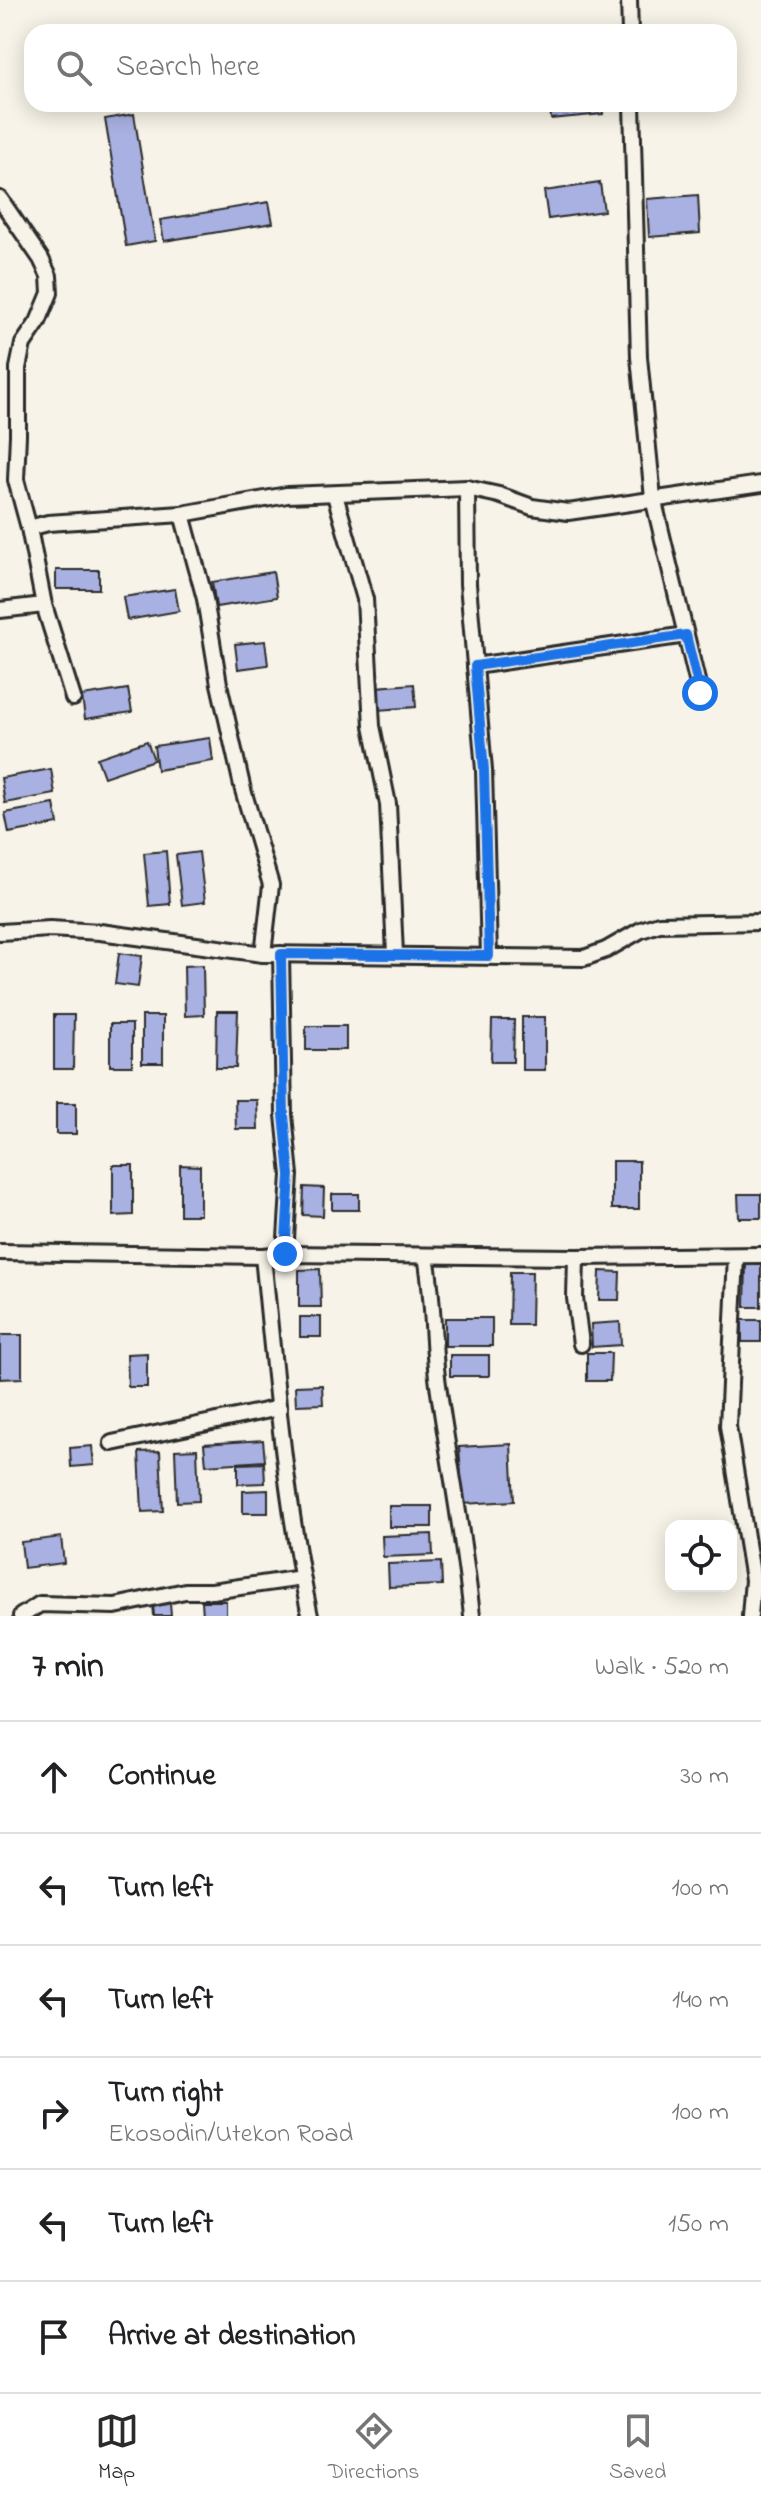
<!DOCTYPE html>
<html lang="en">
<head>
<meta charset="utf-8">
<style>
	:root { --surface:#fff; --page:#f2f2f2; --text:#202124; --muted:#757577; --line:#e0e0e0; --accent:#2b2b2b }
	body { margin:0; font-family:"Indie Flower",sans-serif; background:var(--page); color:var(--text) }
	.controls { position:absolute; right:24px; bottom:24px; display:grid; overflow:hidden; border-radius:16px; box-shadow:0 4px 20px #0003 }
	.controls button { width:72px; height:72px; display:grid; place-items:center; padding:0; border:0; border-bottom:2px solid var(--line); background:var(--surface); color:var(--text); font:40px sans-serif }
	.stop { position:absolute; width:24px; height:24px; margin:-18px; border:6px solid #1a73e8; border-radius:50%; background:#fff }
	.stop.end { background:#1a73e8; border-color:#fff; box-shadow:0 2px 8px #0008 }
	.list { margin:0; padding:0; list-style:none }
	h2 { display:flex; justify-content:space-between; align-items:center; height:104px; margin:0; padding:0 32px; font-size:34px }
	h2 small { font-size:26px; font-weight:400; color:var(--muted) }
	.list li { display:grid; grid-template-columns:52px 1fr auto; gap:24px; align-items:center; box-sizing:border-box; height:112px; padding:0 32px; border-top:2px solid var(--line) }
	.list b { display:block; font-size:30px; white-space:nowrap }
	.list p { margin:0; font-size:26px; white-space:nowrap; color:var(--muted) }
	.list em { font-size:26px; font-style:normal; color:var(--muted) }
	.icon { flex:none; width:44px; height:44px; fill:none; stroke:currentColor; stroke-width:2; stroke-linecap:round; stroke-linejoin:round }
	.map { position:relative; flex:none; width:761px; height:1616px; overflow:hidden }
	.search { position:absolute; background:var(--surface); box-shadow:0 4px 20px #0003; left:24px; right:24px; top:24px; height:88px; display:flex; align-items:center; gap:20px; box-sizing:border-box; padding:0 28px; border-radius:24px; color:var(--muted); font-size:30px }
	.sheet { height:776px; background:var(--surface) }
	nav { display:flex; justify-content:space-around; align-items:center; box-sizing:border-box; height:112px; border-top:2px solid var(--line); background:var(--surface); font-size:22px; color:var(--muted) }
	nav a { display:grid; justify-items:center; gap:4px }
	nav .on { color:var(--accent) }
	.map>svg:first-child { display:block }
	.building { fill:#a8b1e1; stroke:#2b2b2b; stroke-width:2 }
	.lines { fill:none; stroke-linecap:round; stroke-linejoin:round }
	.minor-casing { stroke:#2b2b2b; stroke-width:20 }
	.minor { stroke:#f7f3e8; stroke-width:14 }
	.route { stroke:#1a73e8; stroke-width:10 }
</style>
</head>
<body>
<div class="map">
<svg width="761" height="1616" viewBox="0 0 761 1616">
	<rect width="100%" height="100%" fill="#f7f3e8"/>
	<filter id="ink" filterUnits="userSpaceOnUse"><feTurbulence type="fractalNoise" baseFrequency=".0125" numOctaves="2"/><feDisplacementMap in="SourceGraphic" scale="16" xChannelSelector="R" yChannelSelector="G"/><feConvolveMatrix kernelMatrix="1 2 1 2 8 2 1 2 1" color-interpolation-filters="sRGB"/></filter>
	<g filter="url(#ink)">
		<g class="building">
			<polygon points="550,104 602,104 603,114 551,119"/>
			<polygon points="134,114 155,241 126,246 105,119"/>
			<polygon points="600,183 604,211 548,219 544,191"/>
			<polygon points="698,195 700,233 649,237 647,199"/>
			<polygon points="269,202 273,223 164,241 160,220"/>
			<rect x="56" y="570" width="43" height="19"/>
			<polygon points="273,572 277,597 216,607 212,582"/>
			<polygon points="175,589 179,611 127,620 123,597"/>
			<polygon points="265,641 268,665 238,669 235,644"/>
			<polygon points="414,684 416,707 378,710 376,687"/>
			<polygon points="128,689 132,712 85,719 82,696"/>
			<polygon points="210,738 213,761 157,770 154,746"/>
			<polygon points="147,741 154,760 104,777 97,758"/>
			<polygon points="51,769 55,794 5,803 1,778"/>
			<polygon points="54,804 58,824 9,833 5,813"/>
			<polygon points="166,851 170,904 149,906 144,853"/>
			<polygon points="199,852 205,902 182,905 176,855"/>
			<polygon points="119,953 142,956 138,987 115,984"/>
			<polygon points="203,965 204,1015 185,1016 184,966"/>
			<polygon points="217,1011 238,1011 236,1068 216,1068"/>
			<polygon points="54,1015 74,1015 73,1069 54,1069"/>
			<rect x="142" y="1016" width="21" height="47"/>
			<rect x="522" y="1017" width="23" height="53"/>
			<polygon points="492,1020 514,1020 513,1062 491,1062"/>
			<rect x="110" y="1024" width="22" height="42"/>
			<rect x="306" y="1026" width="40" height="24"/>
			<polygon points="235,1100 257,1100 258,1129 236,1129"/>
			<rect x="56" y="1103" width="20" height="31"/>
			<rect x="612" y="1161" width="27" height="48"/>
			<polygon points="113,1165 133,1165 133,1215 113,1216"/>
			<polygon points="180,1165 200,1166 200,1215 180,1215"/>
			<polygon points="304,1187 324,1188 323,1216 303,1215"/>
			<rect x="332" y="1194" width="27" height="16"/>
			<polygon points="738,1194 761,1194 761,1218 739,1218"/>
			<polygon points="746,1260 761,1260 761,1307 745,1307"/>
			<polygon points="320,1269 321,1307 299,1307 299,1270"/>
			<polygon points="600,1271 620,1272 619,1300 599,1300"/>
			<polygon points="510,1272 532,1272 531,1325 509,1325"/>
			<rect x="300" y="1317" width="21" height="20"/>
			<rect x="445" y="1318" width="47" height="28"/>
			<rect x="742" y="1320" width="19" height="22"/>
			<polygon points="620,1322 621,1345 592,1347 591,1324"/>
			<polygon points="0,1335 22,1335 22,1378 0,1379"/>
			<polygon points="147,1353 147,1387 128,1387 127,1354"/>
			<polygon points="587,1353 611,1353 610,1381 587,1381"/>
			<rect x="450" y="1355" width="39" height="21"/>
			<polygon points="322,1385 323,1404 296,1405 295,1386"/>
			<polygon points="263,1440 265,1461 206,1465 204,1444"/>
			<polygon points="511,1444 514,1501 463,1504 459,1447"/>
			<polygon points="92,1446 94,1465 71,1467 70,1448"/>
			<polygon points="197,1449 199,1501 177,1502 175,1450"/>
			<polygon points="160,1451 163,1511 142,1512 139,1452"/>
			<polygon points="264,1463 265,1483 238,1484 238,1464"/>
			<polygon points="268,1490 268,1513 243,1513 243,1491"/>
			<rect x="389" y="1506" width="43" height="21"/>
			<polygon points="432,1534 433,1555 383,1557 382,1536"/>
			<polygon points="61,1537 64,1563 24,1568 21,1542"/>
			<polygon points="441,1562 442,1585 389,1587 388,1564"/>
			<polygon points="202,1601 226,1601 226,1616 203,1616"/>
			<polygon points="170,1603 171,1616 154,1616 153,1604"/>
		</g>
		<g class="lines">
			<defs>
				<g id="minor">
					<polyline points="629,0 630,32"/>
					<polyline points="632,104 639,357 653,498 700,693"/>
					<polyline points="0,199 41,259 49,276 50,293 38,322 23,344 18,368 18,435 16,480 29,528 44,605 73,698"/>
					<polyline points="467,488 468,584 484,770 489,956"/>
					<polyline points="335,495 365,599 372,726 388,804 395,954"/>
					<polyline points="182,514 205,599 219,684 243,790 271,885 263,954"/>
					<polyline points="29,528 48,523 182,514 287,495 467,488 499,495 532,507 568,512 761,484"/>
					<polyline points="0,610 44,605"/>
					<polyline points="475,666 686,635"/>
					<polyline points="0,932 50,929 100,932 263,954 584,958 606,950 641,930 659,924 761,922"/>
					<polyline points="281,954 284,1115 290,1175 285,1254"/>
					<polyline points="0,1252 263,1256 285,1254 576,1257 761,1255"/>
					<path d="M 263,1256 C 275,1376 285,1498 310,1616"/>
					<path d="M 426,1256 C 434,1299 432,1342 438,1385 C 449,1462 464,1538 472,1616"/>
					<polyline points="736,1256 728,1426 753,1580 750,1616"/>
					<polyline points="576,1257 575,1298 581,1344"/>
					<polyline points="112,1443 279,1408"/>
					<polyline points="21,1616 40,1604 115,1606 185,1591 212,1591 302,1578"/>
				</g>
			</defs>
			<use href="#minor" class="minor-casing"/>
			<use href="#minor" class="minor"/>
		</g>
	</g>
	<g class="lines" filter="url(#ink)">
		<polyline class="route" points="285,1254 290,1175 284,1115 281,954 489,956 484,770 475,666 686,635 700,693"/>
	</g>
</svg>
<div class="controls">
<button><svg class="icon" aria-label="locate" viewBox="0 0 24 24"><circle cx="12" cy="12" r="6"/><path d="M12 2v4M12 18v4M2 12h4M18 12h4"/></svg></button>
</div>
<div class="stop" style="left:700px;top:693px"></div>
<div class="stop end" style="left:285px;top:1254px"></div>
<div class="search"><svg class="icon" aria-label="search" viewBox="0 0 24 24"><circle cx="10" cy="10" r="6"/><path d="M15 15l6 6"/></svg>Search here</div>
</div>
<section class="sheet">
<h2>7 min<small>Walk · 520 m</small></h2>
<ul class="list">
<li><svg class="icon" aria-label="ahead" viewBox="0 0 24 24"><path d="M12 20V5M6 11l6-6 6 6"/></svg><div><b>Continue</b></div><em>30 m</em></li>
<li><svg class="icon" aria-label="left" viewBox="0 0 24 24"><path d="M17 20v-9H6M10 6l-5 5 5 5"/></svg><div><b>Turn left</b></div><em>100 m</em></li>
<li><svg class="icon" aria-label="left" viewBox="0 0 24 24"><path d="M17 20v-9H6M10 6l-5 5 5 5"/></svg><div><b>Turn left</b></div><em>140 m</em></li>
<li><svg class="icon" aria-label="right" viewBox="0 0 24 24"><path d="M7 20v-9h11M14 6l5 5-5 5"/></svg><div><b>Turn right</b><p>Ekosodin/Utekon Road</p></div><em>100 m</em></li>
<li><svg class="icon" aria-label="left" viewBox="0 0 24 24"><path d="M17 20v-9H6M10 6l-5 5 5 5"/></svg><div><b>Turn left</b></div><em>150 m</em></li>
<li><svg class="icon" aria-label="arrive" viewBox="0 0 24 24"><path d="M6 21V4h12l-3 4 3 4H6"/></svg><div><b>Arrive at destination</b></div></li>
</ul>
</section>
<nav>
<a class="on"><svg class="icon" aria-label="map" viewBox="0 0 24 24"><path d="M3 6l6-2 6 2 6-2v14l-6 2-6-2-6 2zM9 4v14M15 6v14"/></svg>Map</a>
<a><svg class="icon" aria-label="directions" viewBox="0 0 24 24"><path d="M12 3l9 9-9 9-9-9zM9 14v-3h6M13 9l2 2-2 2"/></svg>Directions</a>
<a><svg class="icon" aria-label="saved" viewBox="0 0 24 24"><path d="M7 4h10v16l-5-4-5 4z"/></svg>Saved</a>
</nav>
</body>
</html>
